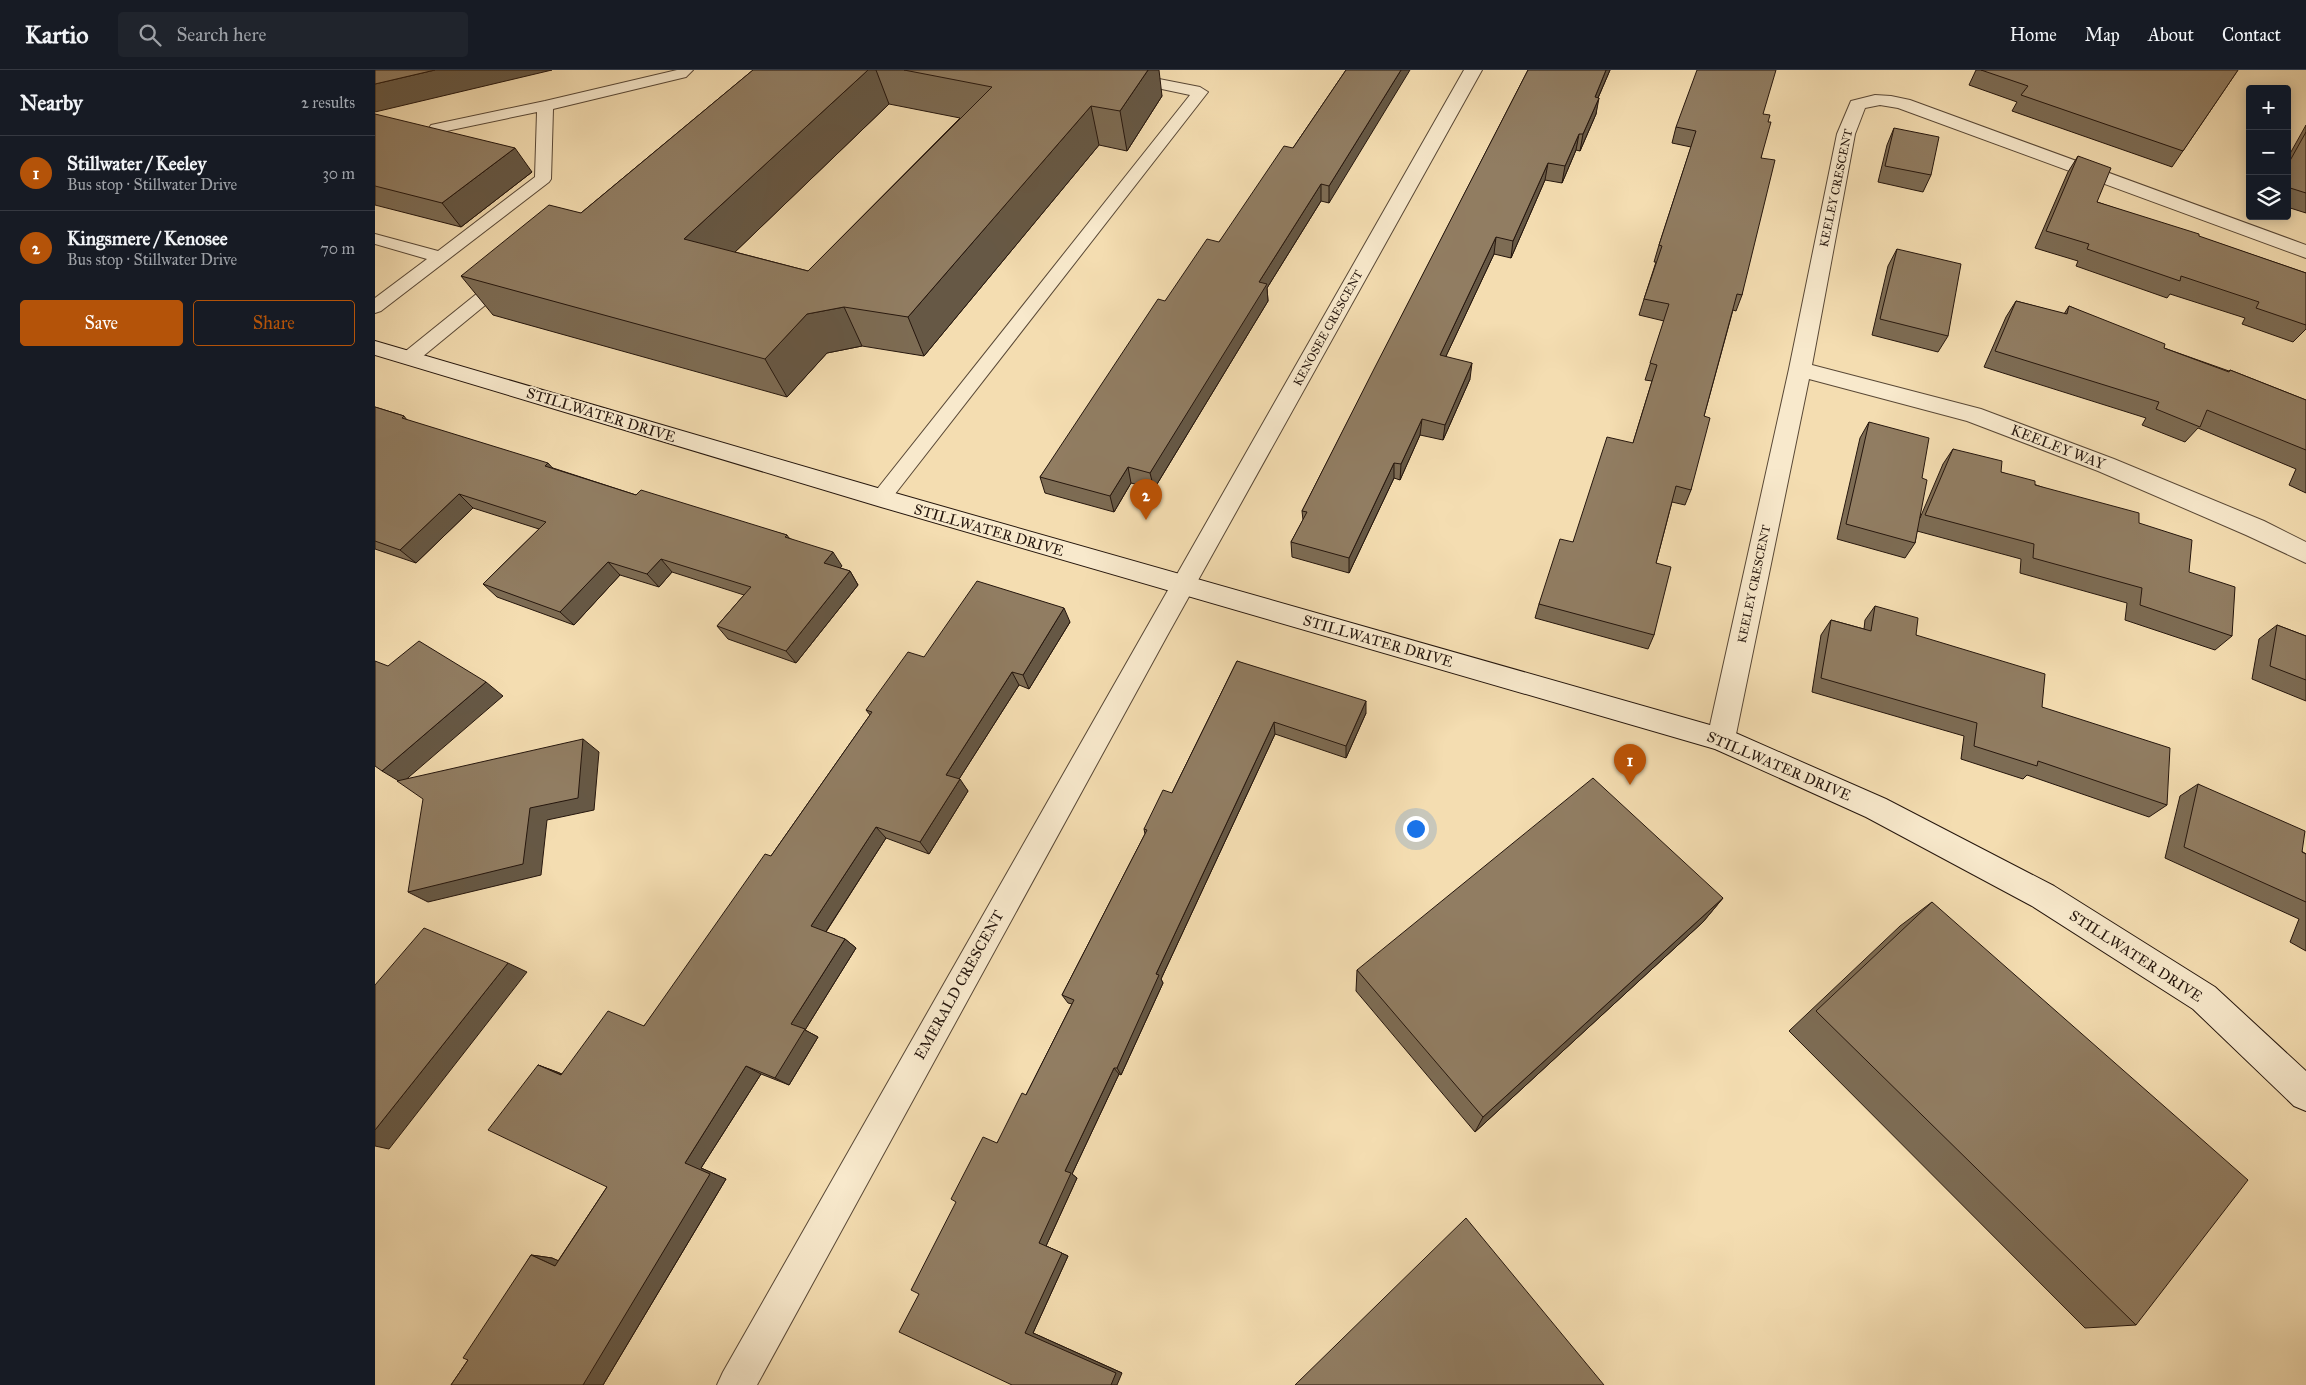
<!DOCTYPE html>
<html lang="en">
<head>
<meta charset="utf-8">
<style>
	:root { --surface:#171b24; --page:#20242c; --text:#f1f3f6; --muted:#9ea1a6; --line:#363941; --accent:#b45309 }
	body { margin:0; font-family:"IM FELL Great Primer",serif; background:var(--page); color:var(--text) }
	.controls { position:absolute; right:15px; top:15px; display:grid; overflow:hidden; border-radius:5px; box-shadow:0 2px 12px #0003 }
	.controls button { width:45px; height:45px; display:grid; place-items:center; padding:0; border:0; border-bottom:1px solid var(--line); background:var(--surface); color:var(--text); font:25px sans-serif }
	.you { position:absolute; left:1040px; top:758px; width:18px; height:18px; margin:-12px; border:4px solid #fff; border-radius:50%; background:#1a73e8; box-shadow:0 0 0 8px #1a73e833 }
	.badge { display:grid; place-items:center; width:32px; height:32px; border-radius:50%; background:var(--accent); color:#fff; font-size:16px; font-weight:700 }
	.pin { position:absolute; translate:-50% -41px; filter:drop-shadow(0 1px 2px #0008) }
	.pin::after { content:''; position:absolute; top:26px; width:18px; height:15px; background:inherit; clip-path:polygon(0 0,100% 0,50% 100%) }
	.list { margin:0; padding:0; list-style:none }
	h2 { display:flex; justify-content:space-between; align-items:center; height:65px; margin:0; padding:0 20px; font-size:21px }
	h2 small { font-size:16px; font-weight:400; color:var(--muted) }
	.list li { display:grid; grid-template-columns:32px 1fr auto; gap:15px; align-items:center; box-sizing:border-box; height:75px; padding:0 20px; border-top:1px solid var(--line) }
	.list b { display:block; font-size:19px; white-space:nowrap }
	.list p { margin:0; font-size:16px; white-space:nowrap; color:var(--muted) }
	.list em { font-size:16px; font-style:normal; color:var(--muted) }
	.actions { display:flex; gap:10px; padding:15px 20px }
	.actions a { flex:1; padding:11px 0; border:1px solid var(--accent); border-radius:5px; text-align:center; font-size:18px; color:var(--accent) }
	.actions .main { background:var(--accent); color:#fff }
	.icon { flex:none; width:28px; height:28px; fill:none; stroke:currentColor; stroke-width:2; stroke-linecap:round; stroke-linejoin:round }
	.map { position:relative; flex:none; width:1931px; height:1315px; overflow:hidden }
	header { display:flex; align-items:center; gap:30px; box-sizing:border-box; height:70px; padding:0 25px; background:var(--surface); border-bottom:1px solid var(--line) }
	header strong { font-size:24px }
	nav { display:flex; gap:28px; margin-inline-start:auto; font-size:18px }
	.search { width:350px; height:45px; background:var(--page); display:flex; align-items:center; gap:12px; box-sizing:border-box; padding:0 18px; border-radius:5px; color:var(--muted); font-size:19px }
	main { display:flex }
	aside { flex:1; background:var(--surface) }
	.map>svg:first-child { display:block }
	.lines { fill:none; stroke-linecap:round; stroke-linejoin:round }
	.lane-casing { stroke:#594836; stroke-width:2 }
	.street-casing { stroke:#594836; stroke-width:2 }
	.secondary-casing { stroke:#25160d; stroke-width:2 }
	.lane { fill:#f8e9cc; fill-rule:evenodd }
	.street { fill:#f8e9cc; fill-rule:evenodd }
	.secondary { fill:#f8e9cc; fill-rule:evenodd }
	.wall { fill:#7d6c54; stroke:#25160d; fill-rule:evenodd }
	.shaded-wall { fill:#665845; stroke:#25160d }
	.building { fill:#917d62; stroke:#25160d }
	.labels { text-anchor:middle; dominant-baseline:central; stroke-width:4; stroke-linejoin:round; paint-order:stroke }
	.far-street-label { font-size:12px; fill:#25160d; stroke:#f8e9cc }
	.street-label { font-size:15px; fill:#25160d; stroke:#f8e9cc }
</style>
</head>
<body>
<header>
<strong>Kartio</strong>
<div class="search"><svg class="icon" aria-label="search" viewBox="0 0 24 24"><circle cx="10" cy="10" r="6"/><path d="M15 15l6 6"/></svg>Search here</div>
<nav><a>Home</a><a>Map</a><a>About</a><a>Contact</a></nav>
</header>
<main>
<aside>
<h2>Nearby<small>2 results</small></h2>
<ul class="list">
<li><span class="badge">1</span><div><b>Stillwater / Keeley</b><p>Bus stop · Stillwater Drive</p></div><em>30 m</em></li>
<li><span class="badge">2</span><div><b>Kingsmere / Kenosee</b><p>Bus stop · Stillwater Drive</p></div><em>70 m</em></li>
</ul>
<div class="actions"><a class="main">Save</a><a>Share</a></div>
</aside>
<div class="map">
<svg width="1931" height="1315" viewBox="0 0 1931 1315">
	<rect width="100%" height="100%" fill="#f4ddb1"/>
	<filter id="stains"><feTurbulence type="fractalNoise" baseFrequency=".004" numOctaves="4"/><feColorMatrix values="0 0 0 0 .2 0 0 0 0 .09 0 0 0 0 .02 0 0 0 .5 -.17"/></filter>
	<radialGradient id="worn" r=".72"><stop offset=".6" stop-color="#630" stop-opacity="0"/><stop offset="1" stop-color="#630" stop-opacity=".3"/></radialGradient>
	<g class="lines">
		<defs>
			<g id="lane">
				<polygon points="302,0 318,0 311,7 178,39 176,109 174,112 6,241 0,243 0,228 52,189 0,174 0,164 63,181 160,107 162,42 62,63 56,61 54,58 56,55 170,31"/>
				<polygon points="709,0 738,0 825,17 833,22 513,433 506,436 499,433 496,428 499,423 815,25 716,4"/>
				<polygon points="131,203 137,205 140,209 137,213 41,292 34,294 27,292 25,288 27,284 125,205"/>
			</g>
			<g id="street">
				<polygon points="1089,0 1107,0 792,566 382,1315 342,1315 348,1302"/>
				<polygon points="1500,25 1516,26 1535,30 1931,175 1931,188 1523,38 1505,35 1490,38 1480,64 1437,295 1606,339 1739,389 1889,451 1931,472 1931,493 1871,465 1723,401 1592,351 1434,309 1360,669 1356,677 1346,681 1336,677 1332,669 1414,299 1462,64 1476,31"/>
			</g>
			<polygon id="secondary" points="0,271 506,419 1356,661 1511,729 1679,816 1840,917 1931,1001 1931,1041 1919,1036 1818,939 1657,836 1491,747 1340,679 506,437 0,285"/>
		</defs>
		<use href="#lane" class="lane-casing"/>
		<use href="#street" class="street-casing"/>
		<use href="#secondary" class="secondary-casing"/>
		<use href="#lane" class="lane"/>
		<use href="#street" class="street"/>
		<use href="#secondary" class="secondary"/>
	</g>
	<g class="wall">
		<path d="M 378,0 L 773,0 L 787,26 L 752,81 L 724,75 L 549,286 L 487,276 L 452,283 L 412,327 L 118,245 L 86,206 L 206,143 ZM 514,34 L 585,48 L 433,201 L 360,182 Z"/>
		<polygon points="971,0 954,133 946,131 892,218 893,231 779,419 756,413 739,442 670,423 665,407 790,231 844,172 918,78"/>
		<polygon points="1153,0 1235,0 1223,28 1221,44 1205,81 1201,80 1187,113 1170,110 1136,188 1119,184 1071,286 1095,309 1068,370 1045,365 1025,410 1019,408 974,503 917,487 916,472 928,450 927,441"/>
		<polygon points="1601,0 1863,0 1797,97 1637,41 1642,32 1594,15"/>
		<polygon points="0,44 157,102 86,157 0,135"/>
		<polygon points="1388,44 1393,52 1386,88 1367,225 1361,241 1358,240 1329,346 1316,420 1310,435 1297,432 1281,493 1279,565 1273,579 1160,548 1164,534 1198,472 1258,373 1277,311 1270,310 1289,251 1264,245 1269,229 1281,192 1279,192 1284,175 1316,77 1297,73 1301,57"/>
		<polygon points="1931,55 1931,143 1912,137 1912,89"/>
		<polygon points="1519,58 1556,105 1548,122 1503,112 1512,75"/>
		<polygon points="1703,86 1722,132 1931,203 1931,259 1918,272 1867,254 1870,248 1795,224 1792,228 1701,196 1703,191 1660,178 1693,102"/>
		<polygon points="1522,179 1573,266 1563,282 1497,265 1513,196"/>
		<polygon points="1641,231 1689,244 1694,236 1789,278 1854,301 1855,300 1931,330 1931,423 1914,415 1921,399 1823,358 1810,372 1767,355 1771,348 1609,297 1631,247"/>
		<polygon points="0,337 29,346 32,350 178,398 261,425 412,465 414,468 467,496 465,498 475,501 483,515 421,593 353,569 342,556 369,525 297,502 284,517 245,505 199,555 122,527 108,514 164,459 98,438 41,493 0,479"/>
		<polygon points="1494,352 1547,408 1545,448 1568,394 1578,379 1626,402 1764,453 1814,502 1857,566 1840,580 1750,550 1752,533 1645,503 1646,489 1542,461 1540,473 1530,488 1462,469 1485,368"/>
		<polygon points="1500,536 1541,565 1667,637 1792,735 1774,747 1652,705 1648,709 1586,689 1589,666 1437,622 1446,565 1456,550 1489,559 1490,550"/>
		<polygon points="695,552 654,619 644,615 584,709 593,721 554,784 511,768 451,862 470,869 481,878 430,960 443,967 414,1015 386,1004 326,1098 351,1109 228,1315 76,1315 93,1290 156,1185 177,1188 183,1191 232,1117 163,995 187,1004 269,956 396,786 495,645 491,640 549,587"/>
		<polygon points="1902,555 1931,566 1931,631 1877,609 1884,569"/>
		<polygon points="862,591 991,643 971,688 900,664 786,909 788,913 746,1005 744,1004 697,1104 702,1108 671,1176 693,1186 658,1263 747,1303 637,1315 622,1073 651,1025 697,934 693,933 687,925 770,764 769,759 797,723"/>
		<polygon points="1823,714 1931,784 1931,881 1915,872 1924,849 1790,788 1805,726"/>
		<polygon points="1348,828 1328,852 1100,1062 981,921 982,900"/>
		<polygon points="1557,832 1761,1255 1710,1258 1414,961 1525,856"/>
	</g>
	<g class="shaded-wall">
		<polygon points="60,0 177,0 0,42 0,14"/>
		<polygon points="493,0 501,0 514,34 332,209 309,169"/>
		<polygon points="773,0 784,0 787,26 752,81 745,41"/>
		<polygon points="1026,0 1035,0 954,133 954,116"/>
		<polygon points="1231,0 1235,0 1216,44 1220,27"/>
		<polygon points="1224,28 1221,44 1205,81 1208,64"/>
		<polygon points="716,36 724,75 549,286 533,247"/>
		<polygon points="1204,64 1201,80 1187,113 1190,96"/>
		<polygon points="140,78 157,102 86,157 67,133"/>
		<polygon points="1173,93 1170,110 1136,188 1138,171"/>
		<polygon points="946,114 946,131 892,218 893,231 779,419 775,403 884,212"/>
		<polygon points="1121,167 1119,184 1064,301 1065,285"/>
		<polygon points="469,237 487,276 452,283 412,327 390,289 432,244"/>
		<polygon points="1097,293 1095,309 1068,370 1070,355"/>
		<polygon points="1047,349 1045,365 1025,410 1026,394"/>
		<polygon points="173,393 186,407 170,396"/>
		<polygon points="1019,393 1019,408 974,503 974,488"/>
		<polygon points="753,397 756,413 739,442 735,426"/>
		<polygon points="84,424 98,438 41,493 25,480"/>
		<polygon points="458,482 467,496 458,506 449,493"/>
		<polygon points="286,489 297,502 284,517 272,504"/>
		<polygon points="233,492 245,505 199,555 185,542"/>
		<polygon points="475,501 483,515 421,593 411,581"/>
		<polygon points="689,538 695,552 654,619 648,605"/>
		<polygon points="637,602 644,615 579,717 571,705"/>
		<polygon points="111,612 128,626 27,713 7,701"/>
		<polygon points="991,631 991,643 971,688 971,676"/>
		<polygon points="899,652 900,664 786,909 788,913 746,1005 742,998 781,904"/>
		<polygon points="208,669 224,682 219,740 172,750 166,805 53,832 33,822 155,738"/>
		<polygon points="585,709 593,721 554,784 545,772"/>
		<polygon points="501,757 511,768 448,866 436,856"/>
		<polygon points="1348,828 1328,852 1100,1062 1108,1047"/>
		<polygon points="470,869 481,878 430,960 443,967 414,1015 400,1008 416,954"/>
		<polygon points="133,893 152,902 14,1079 0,1076 0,1060"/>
		<polygon points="163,995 182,1002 205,1012 186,1005"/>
		<polygon points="371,996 386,1004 326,1098 351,1109 228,1315 208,1315 310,1093"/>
		<polygon points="739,998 744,1004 697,1104 702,1108 671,1176 693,1186 658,1263 747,1303 742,1315 736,1315 650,1263 664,1173 690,1101"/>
		<polygon points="156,1185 177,1188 201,1198 180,1196"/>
	</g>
	<g class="building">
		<polygon points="0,0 60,0 0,14"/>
		<polygon points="378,0 493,0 309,169 433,201 617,17 529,0 773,0 745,41 716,36 533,247 469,237 432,244 390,289 86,206 174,135 206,143"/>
		<polygon points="971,0 1026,0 954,116 946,114 884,212 892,214 775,403 753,397 735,426 665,407 783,229 790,231 832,169 844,172 909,76 918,78"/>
		<polygon points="1153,0 1231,0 1220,27 1224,28 1208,64 1204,64 1190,96 1173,93 1138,171 1121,167 1065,285 1097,293 1070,355 1047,349 1026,394 1019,393 974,488 916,472 932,442 927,441 999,299"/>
		<polygon points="1322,0 1401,0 1388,44 1395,45 1393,52 1396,52 1386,88 1400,90 1367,225 1362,224 1329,346 1335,348 1316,420 1301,416 1281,493 1296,497 1279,565 1164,534 1185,469 1198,472 1232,367 1258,373 1282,295 1275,293 1294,234 1269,229 1287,176 1284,175 1321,61 1301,57"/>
		<polygon points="1606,0 1863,0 1808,81 1646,25 1653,16"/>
		<polygon points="0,44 140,78 67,133 0,116"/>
		<polygon points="1519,58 1564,67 1556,105 1510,96"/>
		<polygon points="1931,62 1931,123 1912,117 1912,96"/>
		<polygon points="1703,86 1736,98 1722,132 1824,164 1824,166 1931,203 1931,255 1881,238 1884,232 1806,206 1805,211 1712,179 1714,174 1671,161"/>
		<polygon points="1522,179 1586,194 1573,266 1505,249"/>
		<polygon points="1641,231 1692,244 1694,236 1790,274 1789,278 1854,302 1855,300 1931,330 1931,380 1832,340 1825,357 1781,339 1784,332 1620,281"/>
		<polygon points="0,337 29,346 27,348 173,393 170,396 261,425 266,420 412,465 410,467 458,482 449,493 475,501 411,581 342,556 376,517 286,489 272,504 233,492 185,542 108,514 171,452 84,424 25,480 0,471"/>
		<polygon points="1494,352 1554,368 1547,408 1552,410 1540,473 1471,454"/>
		<polygon points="1578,379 1627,391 1626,402 1660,411 1660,415 1764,443 1764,453 1817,470 1814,502 1860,517 1857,566 1765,535 1767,518 1658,488 1659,474 1550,445"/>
		<polygon points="602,511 689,538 648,605 637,602 571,705 585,709 545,772 501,757 436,856 470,869 416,954 430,959 400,1008 371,996 310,1093 335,1104 208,1315 76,1315 93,1290 88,1288 156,1185 180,1196 232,1117 113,1060 163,995 186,1005 233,941 269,956 390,784 396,786 497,642 491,640 533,582 549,587"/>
		<polygon points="1500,536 1543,548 1541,565 1670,604 1667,637 1795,678 1792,735 1663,691 1662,696 1599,676 1602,653 1446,608 1456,550 1496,561"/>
		<polygon points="1902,555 1931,566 1931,610 1895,596"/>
		<polygon points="44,571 111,612 7,701 0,696 0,591 13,596"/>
		<polygon points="862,591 991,631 971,676 899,652 781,904 784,905 742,998 739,998 690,1101 696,1103 664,1173 687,1183 650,1263 741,1303 736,1315 637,1315 524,1262 544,1224 536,1220 581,1132 576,1129 608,1067 622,1073 647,1023 651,1025 699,930 687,925 772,760 769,759 788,720 797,723"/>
		<polygon points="208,669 203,728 155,738 148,794 33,822 48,729 22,711"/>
		<polygon points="1218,708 1348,828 1108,1047 982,900"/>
		<polygon points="1823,714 1930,761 1927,782 1931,784 1931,832 1809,777"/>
		<polygon points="1557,832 1873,1110 1761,1255 1441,941"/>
		<polygon points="49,858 133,893 0,1060 0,915"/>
		<polygon points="1091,1148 1229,1315 920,1315"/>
	</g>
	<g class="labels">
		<g class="far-street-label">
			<text transform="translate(1461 118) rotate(-78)">KEELEY CRESCENT</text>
			<text transform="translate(953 258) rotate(-61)">KENOSEE CRESCENT</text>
			<text transform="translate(1379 514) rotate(-78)">KEELEY CRESCENT</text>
		</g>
		<g class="street-label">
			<text transform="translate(226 345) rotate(17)">STILLWATER DRIVE</text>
			<text transform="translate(1683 377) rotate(21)">KEELEY WAY</text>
			<text transform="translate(614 460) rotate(16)">STILLWATER DRIVE</text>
			<text transform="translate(1003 571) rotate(16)">STILLWATER DRIVE</text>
			<text transform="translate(1404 696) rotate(23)">STILLWATER DRIVE</text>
			<text transform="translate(1761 886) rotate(33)">STILLWATER DRIVE</text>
			<text transform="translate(584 915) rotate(-61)">EMERALD CRESCENT</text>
		</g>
	</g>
	<rect width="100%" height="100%" filter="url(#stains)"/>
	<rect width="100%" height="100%" fill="url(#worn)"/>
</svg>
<div class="controls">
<button>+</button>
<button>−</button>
<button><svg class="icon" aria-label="layers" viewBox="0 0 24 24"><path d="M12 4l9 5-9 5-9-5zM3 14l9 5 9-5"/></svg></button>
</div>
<div class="you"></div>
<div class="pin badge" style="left:1255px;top:715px">1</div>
<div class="pin badge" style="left:771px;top:450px">2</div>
</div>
</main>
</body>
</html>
